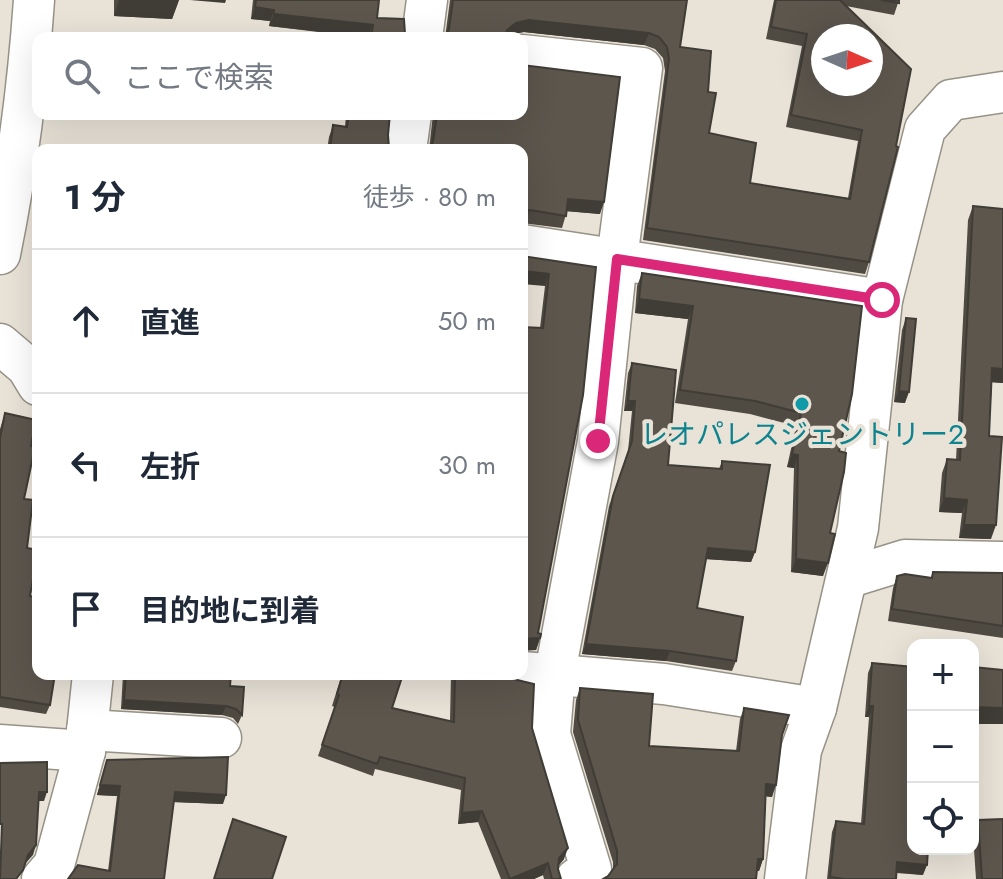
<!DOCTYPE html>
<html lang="ja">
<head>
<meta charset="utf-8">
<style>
	:root { --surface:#fff; --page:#f2f2f3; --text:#1f2937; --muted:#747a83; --line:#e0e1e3 }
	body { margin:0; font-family:Jost,"Noto Sans JP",sans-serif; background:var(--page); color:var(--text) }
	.controls { position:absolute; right:24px; bottom:24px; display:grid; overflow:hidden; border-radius:16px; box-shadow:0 8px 32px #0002 }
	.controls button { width:72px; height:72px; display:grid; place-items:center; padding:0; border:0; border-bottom:2px solid var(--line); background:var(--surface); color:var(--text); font:40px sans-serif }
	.compass { position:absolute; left:811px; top:24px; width:72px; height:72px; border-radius:50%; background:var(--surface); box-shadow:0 8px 32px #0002; rotate:93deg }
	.stop { position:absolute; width:24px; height:24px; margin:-18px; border:6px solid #db2777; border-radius:50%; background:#fff }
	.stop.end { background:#db2777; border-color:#fff; box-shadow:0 2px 8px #0008 }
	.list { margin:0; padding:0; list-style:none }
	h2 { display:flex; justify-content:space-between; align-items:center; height:104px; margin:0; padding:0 32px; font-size:34px }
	h2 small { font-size:26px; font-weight:400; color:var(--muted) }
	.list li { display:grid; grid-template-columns:52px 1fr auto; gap:24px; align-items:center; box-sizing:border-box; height:144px; padding:0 32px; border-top:2px solid var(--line) }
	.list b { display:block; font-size:30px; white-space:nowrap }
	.list em { font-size:26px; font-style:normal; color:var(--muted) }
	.icon { flex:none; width:44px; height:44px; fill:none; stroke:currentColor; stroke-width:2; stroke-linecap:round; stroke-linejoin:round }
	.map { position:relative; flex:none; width:1003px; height:879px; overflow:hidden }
	.search { position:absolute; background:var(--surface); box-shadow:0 8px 32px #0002; left:32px; top:32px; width:496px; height:88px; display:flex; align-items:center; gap:20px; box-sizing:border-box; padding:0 28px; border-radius:16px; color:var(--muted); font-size:30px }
	.panel { position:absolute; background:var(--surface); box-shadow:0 8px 32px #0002; left:32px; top:144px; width:496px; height:536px; border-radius:16px }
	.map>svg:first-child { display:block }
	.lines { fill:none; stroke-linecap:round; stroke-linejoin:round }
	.minor-casing { stroke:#979287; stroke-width:43 }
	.minor { stroke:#fff; stroke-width:40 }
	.wall { fill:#4f4a42 }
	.shaded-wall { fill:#403c36 }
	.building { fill:#5c564d; stroke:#403c36; stroke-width:2; fill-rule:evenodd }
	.route { stroke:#db2777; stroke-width:10 }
	.culture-dot { fill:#0f9aa8; stroke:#e8e2d7; stroke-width:3 }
	.labels { text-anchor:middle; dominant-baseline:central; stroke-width:8; stroke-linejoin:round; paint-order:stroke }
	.culture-label { font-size:28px; fill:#0d838f; stroke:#e8e2d7 }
</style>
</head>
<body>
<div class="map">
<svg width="1003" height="879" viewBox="0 0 1003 879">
	<rect width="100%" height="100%" fill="#e8e2d7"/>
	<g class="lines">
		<defs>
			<g id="minor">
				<polyline points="422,38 427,0"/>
				<polyline points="522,55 642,68 617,259 598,441 555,673 550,734 591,869 576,879"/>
				<polyline points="406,150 411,114"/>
				<polyline points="522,245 882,300"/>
				<path d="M 0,254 C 17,170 28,86 34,0"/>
				<polyline points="0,344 27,367 38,385"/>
				<polyline points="847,578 905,560 1003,562"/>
				<polyline points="522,672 664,684 816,708"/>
				<polyline points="87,730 221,738"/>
				<polyline points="0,745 85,751"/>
				<polyline points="42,879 54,865 85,751 93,674"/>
				<polyline points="785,879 801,750 816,708 858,528 882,300 925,129 951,100 1003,92"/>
			</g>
		</defs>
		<use href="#minor" class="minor-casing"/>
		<use href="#minor" class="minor"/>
	</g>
	<g class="wall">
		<polygon points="114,0 179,0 172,19 114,16"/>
		<polygon points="253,0 379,0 377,18 405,34 408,38 368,38 269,26 270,21 251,19"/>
		<polygon points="450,0 687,0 680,47 708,92 709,133 750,183 848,198 858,141 786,127 802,46 766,39 774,0 899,0 894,15 846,6 911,69 869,262 865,274 643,240 665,71 663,58 655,49 644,45 524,32 512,34 508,38 445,38"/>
		<polygon points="346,114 390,114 388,135 389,148 391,150 327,150 329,137 333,125 345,127"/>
		<polygon points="433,114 522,114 600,214 567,211 562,228 522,223 522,150 429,150"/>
		<polygon points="973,206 1003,209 1003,383 992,382 989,436 991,539 959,538 962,513 939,512 942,473 947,459 956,460 968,220"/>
		<polygon points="522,256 596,267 538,633 540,638 536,650 540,328 545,286"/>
		<polygon points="642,273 862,306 839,451 830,533 823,576 791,572 794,468 787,467 796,426 750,414 675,403 688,319 635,313 637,286"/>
		<polygon points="906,318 905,403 894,402 902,330"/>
		<polygon points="632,363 668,465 719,469 722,461 755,552 751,562 706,559 697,608 736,661 732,671 666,661 582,654 609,506 628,451 632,411 624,411 628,373"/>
		<polygon points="5,413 31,446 24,499 30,596 50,705 46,714 0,707 0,429"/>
		<polygon points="933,572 1003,573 1003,638 888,621 893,588 897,576 931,578"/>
		<polygon points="872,663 913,849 923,875 896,873 896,879 827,879 832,832 836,821 861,824 869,717 865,717 868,673"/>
		<polygon points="123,674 231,674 230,686 242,715 238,724 233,718 222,715 121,709"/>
		<polygon points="342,674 403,674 392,708 450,721 451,674 509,674 532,728 564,859 558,866 558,869 561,879 544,879 543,875 534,879 501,879 478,822 458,824 461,790 375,769 373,776 318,756 335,707 332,706"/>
		<polygon points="580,688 649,746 736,751 740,719 744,708 782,735 772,797 766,796 763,859 759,871 608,876 613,870 613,862 573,732 576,700"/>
		<polygon points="107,760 223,804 174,802 164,879 108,871 117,796 97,795"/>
		<polygon points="978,820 1003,879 976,879 973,834"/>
	</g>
	<g class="shaded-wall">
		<polygon points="119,0 179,0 172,19 114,16"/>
		<polygon points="190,0 226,0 225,3"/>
		<polygon points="255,7 274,10 270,21 251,19"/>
		<polygon points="274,14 373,25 368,37 269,26"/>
		<polygon points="529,20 649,33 644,45 524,32 512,34 508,38 505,38 507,30 516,23"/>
		<polygon points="568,199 604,202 600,214 564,211"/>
		<polygon points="530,210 525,222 522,223 522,211"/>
		<polygon points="522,271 549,274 545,286 522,284"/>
		<polygon points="639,299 693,306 688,319 635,313"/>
		<polygon points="992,368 1003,369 1003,383 987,382"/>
		<polygon points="899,391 909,392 905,403 894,402"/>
		<polygon points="628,401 635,401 632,411 624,411"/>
		<polygon points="792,454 798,455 794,468 787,467"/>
		<polygon points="944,498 967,500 962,513 939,512"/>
		<polygon points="964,525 996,525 991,539 959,538"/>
		<polygon points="708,548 755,552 751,562 704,559"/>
		<polygon points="796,559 828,563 823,576 791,572"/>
		<polygon points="540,638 536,650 522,651 522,639"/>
		<polygon points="586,644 670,651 666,661 582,654"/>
		<polygon points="124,700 226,706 222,715 121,709"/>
		<polygon points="869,706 873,706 869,717 865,717"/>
		<polygon points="973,707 1003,708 1003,724 973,724"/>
		<polygon points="766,784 776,785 772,797 762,796"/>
		<polygon points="100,785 120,786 117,796 97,795"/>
		<polygon points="39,792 47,792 44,801 35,801"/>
		<polygon points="175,792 226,795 223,804 172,802"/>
		<polygon points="482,811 478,822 458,824 462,813"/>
		<polygon points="36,845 33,855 24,865 28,855"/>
		<polygon points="568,848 564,859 555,870 559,858"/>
		<polygon points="758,859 763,859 759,871 753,871"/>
		<polygon points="897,862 927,865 923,875 894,872"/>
		<polygon points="548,863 543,875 534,879 510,879"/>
	</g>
	<g class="building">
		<polygon points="256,0 379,0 377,18 404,19 405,34 408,38 371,38 373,25 274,14 274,10 255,7"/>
		<path d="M 453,0 L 687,0 L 680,47 L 711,51 L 708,92 L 716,93 L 709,133 L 756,143 L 750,183 L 850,199 L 862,130 L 791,115 L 807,34 L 771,27 L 776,0 L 840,0 L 911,69 L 896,146 L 898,147 L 869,262 L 647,228 L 669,59 L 667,47 L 659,37 L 649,33 L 529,20 L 516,23 L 507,30 L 504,38 L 445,38 L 449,29 ZM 823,36 L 871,36 L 871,84 L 823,84 Z"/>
		<polygon points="881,0 899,0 899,3"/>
		<polygon points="522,65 620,77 604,202 568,199 566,216 530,210 522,211 522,150 430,150 433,141 437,114 522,114"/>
		<polygon points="349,114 390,114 388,135 389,148 391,150 330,150 333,125 347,127"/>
		<polygon points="973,206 1003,209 1003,369 992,368 989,436 1002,437 996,525 964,525 967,500 944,498 947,459 960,460"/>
		<polygon points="522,256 596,267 583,395 538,633 541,634 540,638 522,639 522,327 543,328 549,274 522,271"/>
		<polygon points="642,273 862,306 852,394 839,451 846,453 844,472 830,533 835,534 828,563 796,559 798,455 792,454 801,413 755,401 680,390 693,306 639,299"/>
		<polygon points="906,318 916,319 909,392 899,391"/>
		<polygon points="632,363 676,370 668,465 722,469 722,461 770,465 755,552 708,548 697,608 743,617 736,661 670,651 586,644 613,496 632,441 635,401 628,401"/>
		<polygon points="5,413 36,420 31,446 35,447 24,499 33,500 27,548 38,550 30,596 38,598 38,674 55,674 50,705 0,697 0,438"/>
		<polygon points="933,572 1003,573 1003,626 892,609 897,576 905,574 932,578"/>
		<polygon points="872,663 913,667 913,849 928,849 927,865 897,862 896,879 845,879 830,877 836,821 864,824 873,706 869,706"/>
		<polygon points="973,667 1003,670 1003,708 973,707"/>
		<polygon points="126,674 231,674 230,686 244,687 242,715 236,709 226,706 124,700"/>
		<polygon points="343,674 403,674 392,708 454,722 455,674 509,674 513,679 534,684 532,728 568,848 559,858 558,869 561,879 552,879 548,863 510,879 482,811 462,813 465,778 380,757 377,764 322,745 339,695 337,694"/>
		<polygon points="580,688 653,694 649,746 739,751 744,708 789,715 782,735 776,785 766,784 763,859 758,859 756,879 603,879 608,876 617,864 617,851 578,720"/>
		<polygon points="228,757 226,795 175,792 164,879 68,879 78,865 110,871 120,786 100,785 107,760"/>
		<polygon points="47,762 47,792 39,792 36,845 28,855 23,870 16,879 0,879 2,824 0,824 0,763"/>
		<polygon points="233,819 286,837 272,879 214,879"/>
		<polygon points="1003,819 1003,879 982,879 978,820"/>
	</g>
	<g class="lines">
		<polyline class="route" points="598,441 617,259 882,300"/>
	</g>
	<circle class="culture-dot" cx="802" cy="404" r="8"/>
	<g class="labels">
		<g class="culture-label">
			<text x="802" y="434">レオパレスジェントリー2</text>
		</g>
	</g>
</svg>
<div class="controls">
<button>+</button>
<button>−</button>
<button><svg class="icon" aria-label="locate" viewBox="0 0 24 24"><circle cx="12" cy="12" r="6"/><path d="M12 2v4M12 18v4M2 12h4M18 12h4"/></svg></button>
</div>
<svg class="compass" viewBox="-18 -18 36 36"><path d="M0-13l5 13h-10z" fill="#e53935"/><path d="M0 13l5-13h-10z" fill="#747a83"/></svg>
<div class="stop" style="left:882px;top:300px"></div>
<div class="stop end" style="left:598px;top:441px"></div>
<div class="search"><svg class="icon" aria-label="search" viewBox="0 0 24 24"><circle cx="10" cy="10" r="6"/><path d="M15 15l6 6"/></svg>ここで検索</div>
<section class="panel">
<h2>1 分<small>徒歩 · 80 m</small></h2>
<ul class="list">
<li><svg class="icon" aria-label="ahead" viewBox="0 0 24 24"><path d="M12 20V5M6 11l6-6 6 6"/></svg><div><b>直進</b></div><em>50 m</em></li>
<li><svg class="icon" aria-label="left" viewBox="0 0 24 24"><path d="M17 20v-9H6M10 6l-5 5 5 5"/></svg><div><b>左折</b></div><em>30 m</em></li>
<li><svg class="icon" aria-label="arrive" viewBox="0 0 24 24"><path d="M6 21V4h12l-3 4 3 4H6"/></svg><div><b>目的地に到着</b></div></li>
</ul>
</section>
</div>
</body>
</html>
